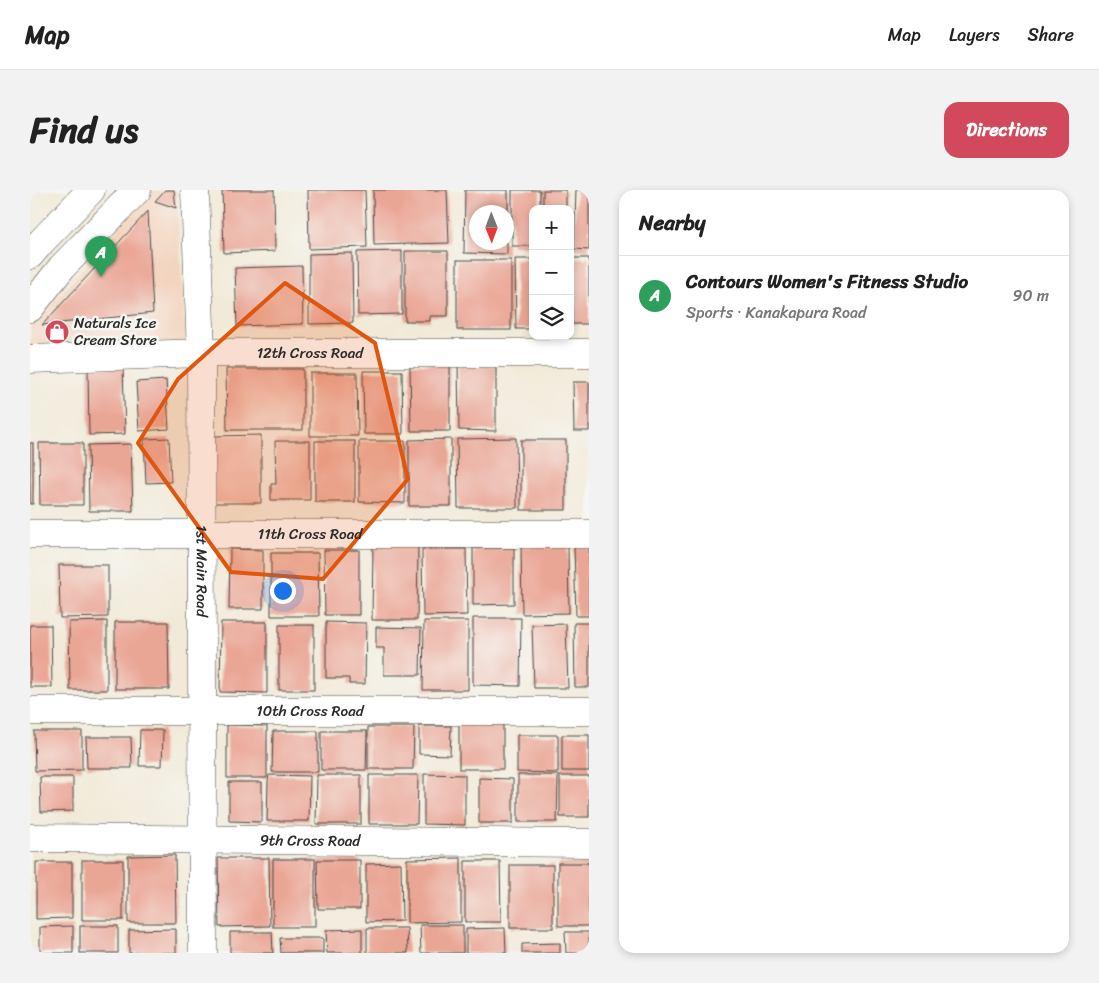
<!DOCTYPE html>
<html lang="en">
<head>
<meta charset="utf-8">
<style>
	:root { --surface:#fff; --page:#f2f2f2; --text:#222; --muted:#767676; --line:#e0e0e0; --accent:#d1495b }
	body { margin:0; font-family:Sriracha,sans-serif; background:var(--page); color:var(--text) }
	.controls { position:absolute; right:15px; top:15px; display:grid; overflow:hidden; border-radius:10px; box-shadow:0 2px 8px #0003 }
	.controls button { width:45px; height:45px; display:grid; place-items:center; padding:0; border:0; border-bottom:1px solid var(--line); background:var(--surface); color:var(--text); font:25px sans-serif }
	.compass { position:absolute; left:439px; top:15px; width:45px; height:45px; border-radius:50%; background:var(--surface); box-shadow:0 2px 8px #0003; rotate:179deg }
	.you { position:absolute; left:252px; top:400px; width:18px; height:18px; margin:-12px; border:4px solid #fff; border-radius:50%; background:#1a73e8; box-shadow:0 0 0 8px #1a73e833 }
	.badge { display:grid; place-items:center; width:32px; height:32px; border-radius:50%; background:var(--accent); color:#fff; font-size:16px; font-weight:700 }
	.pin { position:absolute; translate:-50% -41px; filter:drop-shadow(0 1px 2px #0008) }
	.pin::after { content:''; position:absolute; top:26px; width:18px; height:15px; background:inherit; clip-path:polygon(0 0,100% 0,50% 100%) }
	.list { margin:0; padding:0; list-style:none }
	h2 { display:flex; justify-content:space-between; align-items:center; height:65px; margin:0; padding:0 20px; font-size:21px }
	h2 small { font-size:16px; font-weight:400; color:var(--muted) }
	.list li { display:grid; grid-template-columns:32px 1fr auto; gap:15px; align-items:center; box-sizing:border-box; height:80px; padding:0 20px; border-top:1px solid var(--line) }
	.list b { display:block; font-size:19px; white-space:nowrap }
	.list p { margin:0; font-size:16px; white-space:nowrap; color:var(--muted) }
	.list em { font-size:16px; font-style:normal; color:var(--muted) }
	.icon { flex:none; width:28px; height:28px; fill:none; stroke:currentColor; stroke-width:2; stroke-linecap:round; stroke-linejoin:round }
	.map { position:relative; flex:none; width:559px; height:763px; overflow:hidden; border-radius:15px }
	header { display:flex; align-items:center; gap:30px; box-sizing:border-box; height:70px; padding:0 25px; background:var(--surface); border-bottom:1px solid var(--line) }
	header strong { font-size:24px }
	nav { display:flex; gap:28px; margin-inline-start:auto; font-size:18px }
	.intro { display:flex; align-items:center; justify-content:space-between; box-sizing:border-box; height:120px; padding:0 30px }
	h1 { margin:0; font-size:35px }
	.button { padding:12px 22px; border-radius:15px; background:var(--accent); color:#fff; font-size:18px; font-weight:700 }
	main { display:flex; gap:30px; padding:0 30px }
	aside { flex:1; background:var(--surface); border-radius:15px; box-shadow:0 2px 8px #0003 }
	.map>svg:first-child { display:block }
	.built { fill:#f3d4be }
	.building { fill:#eaa695 }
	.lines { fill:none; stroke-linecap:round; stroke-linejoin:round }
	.street-casing { stroke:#494845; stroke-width:29 }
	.primary-casing { stroke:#494845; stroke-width:29 }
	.street { stroke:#fff; stroke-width:28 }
	.primary { stroke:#fff; stroke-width:28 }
	.marked { fill:#df570e; fill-opacity:0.2; stroke:#df570e; stroke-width:4; stroke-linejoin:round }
	.labels { text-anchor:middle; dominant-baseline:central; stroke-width:5; stroke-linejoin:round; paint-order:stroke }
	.poi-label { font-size:15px; fill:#2b2b2b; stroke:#f6f6f2; text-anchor:start }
	.street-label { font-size:15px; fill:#2b2b2b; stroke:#f6f6f2 }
</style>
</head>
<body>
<header>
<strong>Map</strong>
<nav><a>Map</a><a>Layers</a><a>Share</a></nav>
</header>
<div class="intro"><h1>Find us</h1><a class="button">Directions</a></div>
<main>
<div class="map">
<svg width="559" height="763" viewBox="0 0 559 763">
	<rect width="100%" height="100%" fill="#f6f6f2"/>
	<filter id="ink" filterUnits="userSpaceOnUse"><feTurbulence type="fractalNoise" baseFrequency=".02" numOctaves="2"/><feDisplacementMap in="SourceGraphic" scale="10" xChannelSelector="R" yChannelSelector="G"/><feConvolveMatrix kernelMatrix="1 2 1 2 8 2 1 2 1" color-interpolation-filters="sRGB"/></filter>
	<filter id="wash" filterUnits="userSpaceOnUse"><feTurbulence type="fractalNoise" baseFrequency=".0096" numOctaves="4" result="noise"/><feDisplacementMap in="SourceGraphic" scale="20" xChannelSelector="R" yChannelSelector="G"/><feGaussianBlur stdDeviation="1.12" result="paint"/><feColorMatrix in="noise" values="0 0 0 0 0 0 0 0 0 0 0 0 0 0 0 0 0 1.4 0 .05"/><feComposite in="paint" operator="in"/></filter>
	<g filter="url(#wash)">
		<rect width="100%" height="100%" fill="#f1ead8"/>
		<polygon class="built" points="122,0 146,0 156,154 0,158 0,138"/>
		<g id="blocks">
			<g class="building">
				<polygon points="135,0 144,0 146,18 125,11"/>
				<polygon points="192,0 244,0 245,61 194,63"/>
				<polygon points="278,0 335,0 337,57 279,59"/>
				<polygon points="343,0 417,0 419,53 344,55"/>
				<polygon points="435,0 478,0 478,22 447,22 447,52 477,52 477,64 434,63"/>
				<polygon points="482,0 510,0 510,19 503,19 503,56 482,56"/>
				<rect x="513" y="0" width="23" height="19"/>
				<polygon points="546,0 559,0 559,60 544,59"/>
				<polygon points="118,21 123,123 12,135"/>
				<polygon points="372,61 372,124 328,125 327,62"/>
				<polygon points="375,61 418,61 418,126 400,126 400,131 375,131"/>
				<polygon points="322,63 323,133 279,134 279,64"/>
				<rect x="542" y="68" width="17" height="66"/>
				<polygon points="485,69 503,69 503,139 486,139"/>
				<rect x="427" y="70" width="54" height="70"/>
				<polygon points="272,76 273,134 207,136 205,78"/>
				<polygon points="380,174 420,174 420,241 381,241"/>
				<polygon points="428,176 466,176 466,241 429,240"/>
				<polygon points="93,177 95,244 59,245 58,178"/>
				<polygon points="196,179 273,179 273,240 197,240"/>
				<polygon points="333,181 372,181 373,244 334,244"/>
				<polygon points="280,183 327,183 328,246 280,246"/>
				<polygon points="136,190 139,239 109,241 106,192"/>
				<polygon points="543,192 559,192 559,241 544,241"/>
				<polygon points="231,245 231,313 184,313 184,246"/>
				<polygon points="139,248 141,292 116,293 114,249"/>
				<polygon points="486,248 487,318 428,318 427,249"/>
				<polygon points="421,249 421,316 379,316 379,250"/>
				<rect x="491" y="250" width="45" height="70"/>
				<polygon points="245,251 280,251 280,310 241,310 241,294 246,294"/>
				<rect x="285" y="251" width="40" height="61"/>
				<polygon points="329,251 375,251 375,313 329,312"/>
				<rect x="0" y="253" width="3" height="61"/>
				<polygon points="9,253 53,253 53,315 10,315"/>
				<polygon points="101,254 103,321 59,321 58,255"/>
				<polygon points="343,355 388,355 387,430 342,430"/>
				<polygon points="538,356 539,423 492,424 491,357"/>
				<polygon points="544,357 559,357 559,426 546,426"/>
				<polygon points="443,358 484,358 484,414 443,415"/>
				<polygon points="200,359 233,360 233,419 199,419"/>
				<polygon points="392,359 436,359 437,425 393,426"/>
				<polygon points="294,360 329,360 329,425 295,425"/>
				<polygon points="241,363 288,363 289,426 241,426"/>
				<polygon points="29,375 78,375 78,427 30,428"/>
				<polygon points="443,428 491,428 490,496 443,495"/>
				<polygon points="77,431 77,500 40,500 39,432"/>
				<polygon points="394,431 438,431 438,500 393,500"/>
				<polygon points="85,432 138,432 139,499 85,499"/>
				<polygon points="191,432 237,432 237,503 190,502"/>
				<polygon points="296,432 336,433 335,494 319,494 319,488 296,488"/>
				<polygon points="544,433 559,433 559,497 545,497"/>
				<polygon points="536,434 538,498 504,498 502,435"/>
				<polygon points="0,435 21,435 22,497 0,497"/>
				<rect x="249" y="435" width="35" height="65"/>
				<polygon points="346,437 391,438 390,485 354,485 354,458 346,458"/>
				<rect x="429" y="524" width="44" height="55"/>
				<polygon points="197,535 237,536 237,588 197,588"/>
				<polygon points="389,536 421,536 420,565 389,564"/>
				<polygon points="338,537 384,537 383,579 338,579"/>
				<polygon points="110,540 133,540 132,576 109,576"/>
				<polygon points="4,541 52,541 52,580 5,581"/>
				<polygon points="243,541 288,541 288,582 242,582"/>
				<polygon points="291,541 337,541 336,580 291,580"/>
				<polygon points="487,545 528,545 528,583 487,582"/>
				<rect x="532" y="545" width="27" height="36"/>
				<polygon points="56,547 101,547 102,578 57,578"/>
				<polygon points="394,584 435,585 435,635 394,634"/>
				<polygon points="239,585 280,586 279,631 237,631 238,591"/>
				<polygon points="287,585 331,585 331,634 286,634"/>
				<polygon points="339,585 388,585 387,634 339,634"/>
				<polygon points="488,585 528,585 527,632 488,632"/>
				<rect x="530" y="586" width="29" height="41"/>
				<polygon points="10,587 43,587 43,621 11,622"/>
				<polygon points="449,588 483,589 483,633 449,633"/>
				<polygon points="199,592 232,592 232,632 199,631"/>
				<polygon points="145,665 146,733 98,733 98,666"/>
				<polygon points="188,668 239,668 240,736 189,737"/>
				<polygon points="431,668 431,732 377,733 377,669"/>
				<rect x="243" y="669" width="42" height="68"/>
				<rect x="52" y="670" width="41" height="60"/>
				<polygon points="287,670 330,670 330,719 288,719"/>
				<polygon points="435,671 470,671 471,732 435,732"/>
				<polygon points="6,672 42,672 42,728 6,729"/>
				<polygon points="371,673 372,731 336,732 336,674"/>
				<rect x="528" y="673" width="31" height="63"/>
				<rect x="480" y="675" width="43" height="63"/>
				<polygon points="390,735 433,735 433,763 391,763"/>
				<polygon points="43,736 43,763 10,763 10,737"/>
				<rect x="50" y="736" width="38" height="27"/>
				<polygon points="337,738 377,738 378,763 337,763"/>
				<polygon points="475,738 476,763 436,763 436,739"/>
				<polygon points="146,739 146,763 99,763 99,740"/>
				<polygon points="332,739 332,763 297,763 296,740"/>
				<polygon points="200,742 242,742 243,763 200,763"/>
				<polygon points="535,742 559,742 559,763 536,763"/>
				<polygon points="250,748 293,748 293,763 251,763"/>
				<polygon points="530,753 530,763 492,763 492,754"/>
			</g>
		</g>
	</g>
	<g filter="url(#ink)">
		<use href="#blocks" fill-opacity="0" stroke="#494845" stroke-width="1"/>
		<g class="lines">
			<defs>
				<g id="street">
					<path id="s1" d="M 165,0 L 171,163 L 173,763"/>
					<path id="s2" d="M 0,169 L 171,163 L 559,163"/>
					<path id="s3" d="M 0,344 L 559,344"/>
					<path id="s4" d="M 0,521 L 559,521"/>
					<path id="s5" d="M 0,648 L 559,653"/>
				</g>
				<g id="primary">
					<polyline points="0,65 12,51 61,0"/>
					<polyline points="0,118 32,77 107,0"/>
				</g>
			</defs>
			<use href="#street" class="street-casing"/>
			<use href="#primary" class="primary-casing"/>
			<use href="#street" class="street"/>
			<use href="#primary" class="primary"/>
		</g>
	</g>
	<path class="marked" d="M 255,93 L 345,153 L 378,289 L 293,389 L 201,382 L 108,253 L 148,189 Z"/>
	<defs>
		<symbol id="shop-disc" viewBox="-11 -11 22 22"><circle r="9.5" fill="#d1495b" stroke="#f6f6f2"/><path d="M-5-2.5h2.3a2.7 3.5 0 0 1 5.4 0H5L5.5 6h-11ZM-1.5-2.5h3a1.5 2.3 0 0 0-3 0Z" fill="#fff"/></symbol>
	</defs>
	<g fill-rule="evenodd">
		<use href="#shop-disc" x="13" y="128" width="28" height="28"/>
	</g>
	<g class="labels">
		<g class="poi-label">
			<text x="44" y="133">Naturals Ice<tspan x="44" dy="17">Cream Store</tspan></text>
		</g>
		<g class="street-label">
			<text stroke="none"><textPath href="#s2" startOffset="280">12th Cross Road</textPath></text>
			<text stroke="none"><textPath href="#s3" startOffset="280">11th Cross Road</textPath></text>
			<text stroke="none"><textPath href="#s1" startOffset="381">1st Main Road</textPath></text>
			<text stroke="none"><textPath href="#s4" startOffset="280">10th Cross Road</textPath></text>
			<text stroke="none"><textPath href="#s5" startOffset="280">9th Cross Road</textPath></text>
		</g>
	</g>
</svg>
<div class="controls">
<button>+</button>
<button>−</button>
<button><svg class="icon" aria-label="layers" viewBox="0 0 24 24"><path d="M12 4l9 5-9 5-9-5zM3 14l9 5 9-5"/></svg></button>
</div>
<svg class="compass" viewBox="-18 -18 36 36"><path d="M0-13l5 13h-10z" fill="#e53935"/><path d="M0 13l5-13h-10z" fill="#767676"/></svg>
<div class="you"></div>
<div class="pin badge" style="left:71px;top:87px;background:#2e9e5b">A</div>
</div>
<aside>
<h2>Nearby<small></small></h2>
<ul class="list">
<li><span class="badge" style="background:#2e9e5b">A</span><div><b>Contours Women's Fitness Studio</b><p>Sports · Kanakapura Road</p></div><em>90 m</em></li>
</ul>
</aside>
</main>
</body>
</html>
